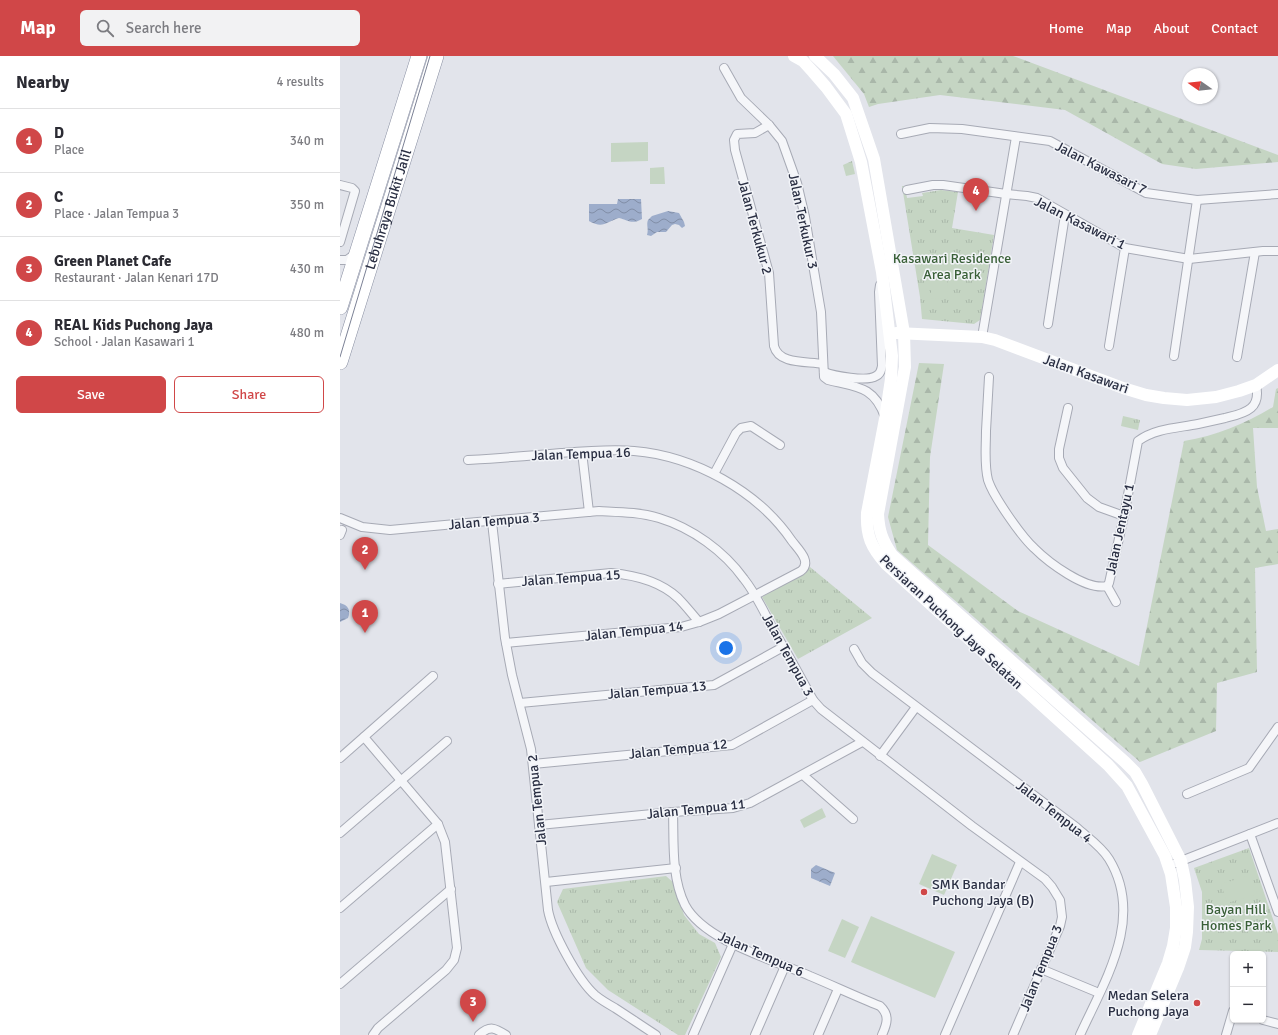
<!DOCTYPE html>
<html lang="en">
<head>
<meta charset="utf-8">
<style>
	:root { --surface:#fff; --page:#f2f2f3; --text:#2b2b33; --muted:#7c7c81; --line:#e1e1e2; --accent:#d04748 }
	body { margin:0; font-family:Signika,sans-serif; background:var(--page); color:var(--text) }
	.controls { position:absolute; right:12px; bottom:12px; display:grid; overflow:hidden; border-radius:6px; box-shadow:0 1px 3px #0004 }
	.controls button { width:36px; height:36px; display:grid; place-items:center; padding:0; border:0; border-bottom:1px solid var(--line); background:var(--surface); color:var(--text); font:20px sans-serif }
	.compass { position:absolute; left:842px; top:12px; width:36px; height:36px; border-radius:50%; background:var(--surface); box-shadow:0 1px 3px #0004; rotate:284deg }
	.you { position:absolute; left:386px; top:592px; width:14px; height:14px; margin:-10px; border:3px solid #fff; border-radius:50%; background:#1a73e8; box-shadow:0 0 0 6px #1a73e833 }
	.badge { display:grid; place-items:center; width:26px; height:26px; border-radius:50%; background:var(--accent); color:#fff; font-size:13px; font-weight:700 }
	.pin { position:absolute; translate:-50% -33px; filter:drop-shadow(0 1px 2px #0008) }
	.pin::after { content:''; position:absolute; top:21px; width:14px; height:12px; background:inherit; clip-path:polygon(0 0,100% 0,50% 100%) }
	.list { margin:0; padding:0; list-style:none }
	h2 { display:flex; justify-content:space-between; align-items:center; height:52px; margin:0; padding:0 16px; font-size:17px }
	h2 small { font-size:13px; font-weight:400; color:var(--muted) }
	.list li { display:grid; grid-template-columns:26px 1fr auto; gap:12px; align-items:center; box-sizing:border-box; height:64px; padding:0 16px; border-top:1px solid var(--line) }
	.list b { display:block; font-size:15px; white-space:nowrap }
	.list p { margin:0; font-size:13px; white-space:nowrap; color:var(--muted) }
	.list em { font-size:13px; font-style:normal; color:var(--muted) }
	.actions { display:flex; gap:8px; padding:12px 16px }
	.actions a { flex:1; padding:9px 0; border:1px solid var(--accent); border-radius:6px; text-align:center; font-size:14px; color:var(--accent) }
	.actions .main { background:var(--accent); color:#fff }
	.icon { flex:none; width:22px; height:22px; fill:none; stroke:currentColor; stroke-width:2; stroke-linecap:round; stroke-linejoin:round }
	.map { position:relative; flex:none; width:938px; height:979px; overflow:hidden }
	header { display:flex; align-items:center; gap:24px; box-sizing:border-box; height:56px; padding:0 20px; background:var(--accent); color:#fff }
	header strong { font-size:19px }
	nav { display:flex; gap:22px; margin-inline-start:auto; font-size:14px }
	.search { width:280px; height:36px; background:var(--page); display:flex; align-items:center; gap:10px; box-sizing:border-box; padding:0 14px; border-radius:6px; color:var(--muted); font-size:15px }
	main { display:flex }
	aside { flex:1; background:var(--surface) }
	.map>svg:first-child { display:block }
	.grass { fill:url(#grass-tufts) }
	.forest { fill:url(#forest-firs) }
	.pitch { fill:#c5d5c3 }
	.water { fill:url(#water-waves) }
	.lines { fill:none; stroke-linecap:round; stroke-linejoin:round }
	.street-casing { stroke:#a7aab5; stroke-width:10 }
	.highway-casing { stroke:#898fa2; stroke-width:16 }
	.street { stroke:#f5f6f9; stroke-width:8 }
	.secondary { stroke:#fff; stroke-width:12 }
	.highway { stroke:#fff; stroke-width:15 }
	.tram { stroke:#7b8195; stroke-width:1 }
	.poi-dot { fill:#d04748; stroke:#f2f4f8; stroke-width:1.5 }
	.labels { text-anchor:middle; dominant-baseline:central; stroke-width:3; stroke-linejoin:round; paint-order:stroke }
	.street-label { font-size:14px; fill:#2a2f43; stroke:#f2f4f8 }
	.park-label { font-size:14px; fill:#395f37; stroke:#f2f4f8 }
	.poi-label { font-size:14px; fill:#2a2f43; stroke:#f2f4f8; text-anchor:start }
</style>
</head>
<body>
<header>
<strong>Map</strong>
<div class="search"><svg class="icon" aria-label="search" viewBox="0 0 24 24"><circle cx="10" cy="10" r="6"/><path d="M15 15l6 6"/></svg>Search here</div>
<nav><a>Home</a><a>Map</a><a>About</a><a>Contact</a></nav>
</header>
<main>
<aside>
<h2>Nearby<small>4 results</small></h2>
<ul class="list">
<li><span class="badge">1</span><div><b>D</b><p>Place</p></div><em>340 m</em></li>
<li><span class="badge">2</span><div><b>C</b><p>Place · Jalan Tempua 3</p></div><em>350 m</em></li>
<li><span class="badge">3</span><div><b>Green Planet Cafe</b><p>Restaurant · Jalan Kenari 17D</p></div><em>430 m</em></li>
<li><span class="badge">4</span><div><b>REAL Kids Puchong Jaya</b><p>School · Jalan Kasawari 1</p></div><em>480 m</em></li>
</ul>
<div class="actions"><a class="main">Save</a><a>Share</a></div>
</aside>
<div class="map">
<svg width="938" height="979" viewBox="0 0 938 979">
	<defs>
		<pattern id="grass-tufts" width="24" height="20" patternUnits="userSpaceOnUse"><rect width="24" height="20" fill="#c5d5c3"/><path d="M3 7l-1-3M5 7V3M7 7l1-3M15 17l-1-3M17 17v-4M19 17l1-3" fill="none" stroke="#a9b7a9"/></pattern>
		<pattern id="forest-firs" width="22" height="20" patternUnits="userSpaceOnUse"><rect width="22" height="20" fill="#c5d5c3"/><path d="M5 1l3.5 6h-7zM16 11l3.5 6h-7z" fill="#a9b7a9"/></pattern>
		<pattern id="water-waves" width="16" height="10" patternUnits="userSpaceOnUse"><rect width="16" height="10" fill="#9dadcb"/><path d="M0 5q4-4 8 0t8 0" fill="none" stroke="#808da6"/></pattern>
	</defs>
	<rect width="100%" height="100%" fill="#e2e4eb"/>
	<g class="grass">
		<polygon points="512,105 515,118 506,120 503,109"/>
		<polygon points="562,130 565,130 567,142 583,140 582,137 601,134 618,136 612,172 654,179 640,264 634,268 582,263 580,241"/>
		<polygon points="783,360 800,364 798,374 781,370"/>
		<polygon points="470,511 532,562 458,603 422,541"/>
		<polygon points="909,792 938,878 938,896 859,894 862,883 862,836 854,812"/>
		<polygon points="326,820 335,828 344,859 359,878 375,887 381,901 345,979 338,979 268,934 246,912 217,846 223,833"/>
	</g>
	<g class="forest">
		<polygon points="493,0 673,0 938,99 938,106 856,113 822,108 725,54 600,39 538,48 529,51 524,38"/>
		<path d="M 579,307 L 604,308 L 590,401 L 588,489 L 678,555 L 799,610 L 844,385 C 876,380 905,368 933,351 L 936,333 L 938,332 L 938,372 L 913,372 L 917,431 L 926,475 L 938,473 L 938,508 L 915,512 L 917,616 L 877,627 L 876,675 L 800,706 L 557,494 L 548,461 Z"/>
	</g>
	<g class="pitch">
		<polygon points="308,86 308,105 271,106 271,87"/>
		<polygon points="324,111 325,128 310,128 310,112"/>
		<polygon points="591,210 608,210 607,243 591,242"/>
		<polygon points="482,752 486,761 464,772 460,764"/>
		<polygon points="592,798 617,809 604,839 579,828"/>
		<polygon points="911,819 917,838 887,847 881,828"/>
		<polygon points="531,860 615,896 595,942 511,906"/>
		<polygon points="502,863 519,871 505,902 488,895"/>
	</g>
	<g class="water">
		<path d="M 278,143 L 301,143 L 302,163 C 292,169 288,164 279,162 C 266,166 263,173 249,165 L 249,148 L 277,148 Z"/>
		<path d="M 328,155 L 339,157 L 344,166 L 345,170 L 342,172 L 339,169 L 335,168 L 332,169 L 326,176 L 317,176 L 311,180 L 307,179 C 309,173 306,169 308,164 L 312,160 Z"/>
		<path d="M 0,547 C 8,549 11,554 8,562 L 0,566 Z"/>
		<polygon points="476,809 495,817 490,830 471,822 471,813"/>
	</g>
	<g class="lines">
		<defs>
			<g id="street">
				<path d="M 384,12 L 401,42 L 429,69 L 442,85 L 457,127 L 465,161 L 481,256 L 484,321 L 488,324 C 517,331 534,330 545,361"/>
				<path d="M 429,69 L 415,77 L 397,78 L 394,84 L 395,94 L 429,217 L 434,290 C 439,309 467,305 483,308"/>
				<polyline points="561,78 590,72 622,73 710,85 806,137 857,144 938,138"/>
				<polyline points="0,129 12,132 15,135 0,186"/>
				<polyline points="567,134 593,129 603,129 666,138 687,140 697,142 785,192 849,203 923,195 938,195"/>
				<polyline points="0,204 7,204 15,198"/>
				<polyline points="708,268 725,159"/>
				<polyline points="642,281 676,81"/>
				<polyline points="769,290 785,192"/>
				<polyline points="834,300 857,144"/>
				<polyline points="897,301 915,196"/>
				<path d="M 484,316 C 494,320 527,326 536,320 C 541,318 541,314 542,310 L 539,236 L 540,229"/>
				<path d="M 649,321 C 648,339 647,357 646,375 C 646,392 644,408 648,424 C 653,440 681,480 694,492 C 708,506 746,535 767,530 L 769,527 L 784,460 L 798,385 C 816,372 838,372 858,368 C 867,366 876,364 885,362 C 893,360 904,358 911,352 C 918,346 918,338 916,329"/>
				<polyline points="728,352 719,393 719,402 723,412 747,442 759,451 784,460"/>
				<polyline points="242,396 249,456"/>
				<path d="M 128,404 C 159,402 190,400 221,397 C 246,395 270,393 294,395 C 354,400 418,435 452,485 C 459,494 472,506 461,515 L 379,558 L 359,566 L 341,571 L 166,587"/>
				<polyline points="374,418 396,377 401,372 411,370 440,389"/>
				<path d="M 0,462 L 22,471 L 50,474 L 259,455 C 279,456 299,456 319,462 C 352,472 384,495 404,523 C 416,538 424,556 433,573 C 447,596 460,620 473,644 L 481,653 L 632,770 L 705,823 L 712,831 L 720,844 L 722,861 L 720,870 L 673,979"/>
				<path d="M 152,466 L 165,582 L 172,619 L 191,693 L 208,854 C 212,876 238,924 255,939 C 261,944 268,948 275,952 C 289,961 302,970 316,979"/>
				<polyline points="0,479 2,474"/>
				<path d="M 158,528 L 271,517 C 294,519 321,526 338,542 C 346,550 352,558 359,566"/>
				<polyline points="767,530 776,546"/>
				<path d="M 514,593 L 522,607 L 532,617 L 736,771 C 747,781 761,790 769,803 C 805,862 765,924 740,979"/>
				<polyline points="180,647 374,629 443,591"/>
				<polyline points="24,681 98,768 105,786 117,892 114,904 106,914 38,972 33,979"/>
				<polyline points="540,700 576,651"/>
				<polyline points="0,702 93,620"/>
				<polyline points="193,708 392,689 473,644"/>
				<polyline points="463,719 513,763"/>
				<polyline points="847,738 909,712 938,671"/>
				<path d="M 333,756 C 334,785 331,821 345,849 C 364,885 434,904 470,920 C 494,930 517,941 540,950 C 550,959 547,968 542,979"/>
				<polyline points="199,769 333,756 393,752 410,747 522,686"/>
				<polyline points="0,777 107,685"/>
				<polyline points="910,778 938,856"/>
				<polyline points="836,807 938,767"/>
				<polyline points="206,826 336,812"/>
				<polyline points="0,852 98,768"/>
				<polyline points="701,913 759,937"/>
				<polyline points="0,928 111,833"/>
				<polyline points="923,964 938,968"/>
				<path d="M 139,979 C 150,969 155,972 166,979"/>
				<polyline points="353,979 393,888"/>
				<polyline points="415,979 445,910"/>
				<polyline points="478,979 498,933"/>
				<polyline points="605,979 680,806"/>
				<polyline points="886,979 893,955"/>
			</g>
			<g id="highway">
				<polyline points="0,251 79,0"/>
				<path id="s1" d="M 0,306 L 96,0"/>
			</g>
		</defs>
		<use href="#street" class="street-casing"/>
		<use href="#highway" class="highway-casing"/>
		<use href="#street" class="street"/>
		<g class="secondary">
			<path d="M 454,0 L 463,5 L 473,16 L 486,31 L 506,58 L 521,106 L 542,216 L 552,300 L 551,323 L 545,363 L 527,457 C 526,480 531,491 546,508 L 768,709 L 787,730 L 825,800 L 831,818 L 836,851 L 836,872 L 833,890 L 828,907 L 798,979"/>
			<path d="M 475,0 L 494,18 L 513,42 L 534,103 L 564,277 L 565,311 L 538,458 C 539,475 542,484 552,499 L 785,706 L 795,716 L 802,728 L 841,805 L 845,824 L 848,851 L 847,876 L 845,891 L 838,912 L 810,979"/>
			<polyline points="556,277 642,281 655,284 783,332 806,339 824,342 847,344 876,341 899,335 916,329 938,314"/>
		</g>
		<use href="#highway" class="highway"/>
		<polyline class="tram" points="0,301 90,0"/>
	</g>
	<g class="poi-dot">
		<circle cx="584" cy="836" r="4"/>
		<circle cx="857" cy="947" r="4"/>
	</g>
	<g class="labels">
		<g class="street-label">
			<text transform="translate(761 112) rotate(27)">Jalan Kawasari 7</text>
			<text stroke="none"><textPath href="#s1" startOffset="160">Lebuhraya Bukit Jalil</textPath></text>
			<text transform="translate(463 165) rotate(78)">Jalan Terkukur 3</text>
			<text transform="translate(740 167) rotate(27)">Jalan Kasawari 1</text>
			<text transform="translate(415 171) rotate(75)">Jalan Terkukur 2</text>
			<text transform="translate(746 318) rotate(20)">Jalan Kasawari</text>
			<text transform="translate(241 398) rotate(-2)">Jalan Tempua 16</text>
			<text transform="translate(154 465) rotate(-5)">Jalan Tempua 3</text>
			<text transform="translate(780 473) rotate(-78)">Jalan Jentayu 1</text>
			<text transform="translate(231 522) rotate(-4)">Jalan Tempua 15</text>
			<text transform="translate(611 566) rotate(43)">Persiaran Puchong Jaya Selatan</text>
			<text transform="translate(294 575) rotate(-6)">Jalan Tempua 14</text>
			<text transform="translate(448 599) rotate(61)">Jalan Tempua 3</text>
			<text transform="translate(317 634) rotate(-5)">Jalan Tempua 13</text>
			<text transform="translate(338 693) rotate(-6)">Jalan Tempua 12</text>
			<text transform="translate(197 744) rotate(-96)">Jalan Tempua 2</text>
			<text transform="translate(356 753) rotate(-6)">Jalan Tempua 11</text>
			<text transform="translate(714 756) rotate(38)">Jalan Tempua 4</text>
			<text transform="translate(421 898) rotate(24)">Jalan Tempua 6</text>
			<text transform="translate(701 912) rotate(-68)">Jalan Tempua 3</text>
		</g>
		<g class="park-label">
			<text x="612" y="202">Kasawari Residence<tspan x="612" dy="16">Area Park</tspan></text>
			<text x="896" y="853">Bayan Hill<tspan x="896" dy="16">Homes Park</tspan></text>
		</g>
		<g class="poi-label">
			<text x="592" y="828">SMK Bandar<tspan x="592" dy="16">Puchong Jaya (B)</tspan></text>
			<text x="849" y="939" text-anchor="end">Medan Selera<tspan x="849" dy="16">Puchong Jaya</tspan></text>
		</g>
	</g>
</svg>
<div class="controls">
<button>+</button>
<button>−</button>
</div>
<svg class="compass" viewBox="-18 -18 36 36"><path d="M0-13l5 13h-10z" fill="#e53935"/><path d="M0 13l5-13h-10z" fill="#7c7c81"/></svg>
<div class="you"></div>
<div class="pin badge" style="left:25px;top:577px">1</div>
<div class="pin badge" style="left:25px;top:514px">2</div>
<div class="pin badge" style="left:133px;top:966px">3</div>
<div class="pin badge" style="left:636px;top:155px">4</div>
</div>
</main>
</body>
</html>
